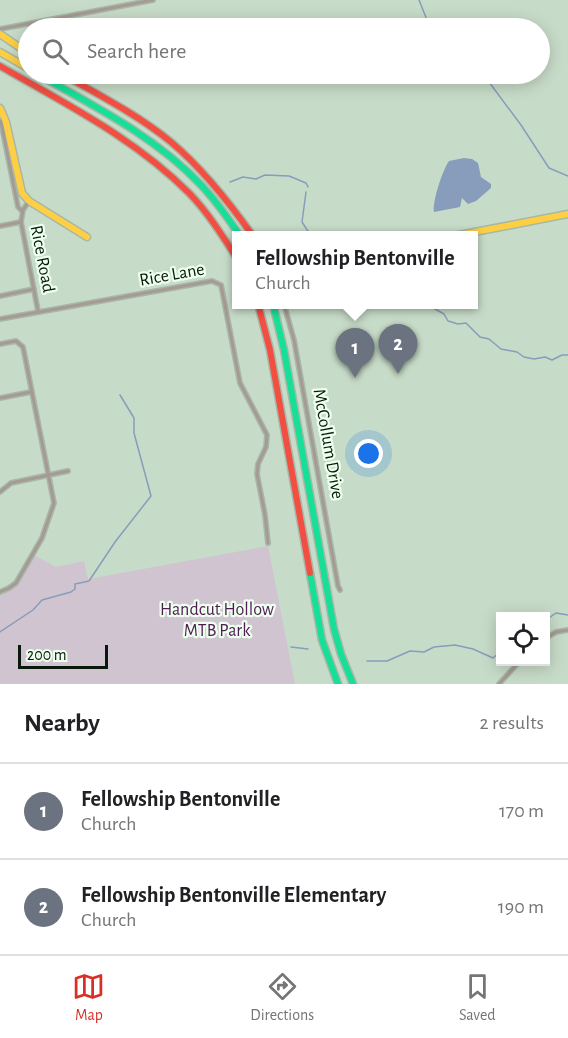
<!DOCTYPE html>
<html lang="en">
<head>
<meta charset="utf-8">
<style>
	:root { --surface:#fff; --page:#f2f2f2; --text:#202124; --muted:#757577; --line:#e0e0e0; --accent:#d93025 }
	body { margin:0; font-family:"Alegreya Sans",sans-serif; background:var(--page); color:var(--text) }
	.controls { position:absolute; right:18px; bottom:18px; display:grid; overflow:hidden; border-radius:0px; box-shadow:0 3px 15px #0003 }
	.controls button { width:54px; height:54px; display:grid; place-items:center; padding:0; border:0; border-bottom:2px solid var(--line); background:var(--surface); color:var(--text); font:30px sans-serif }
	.scale { position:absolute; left:18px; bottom:15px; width:90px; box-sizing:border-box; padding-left:6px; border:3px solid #0b180c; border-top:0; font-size:16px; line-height:21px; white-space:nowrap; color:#0b180c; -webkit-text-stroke:4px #edffed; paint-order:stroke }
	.you { position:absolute; left:369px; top:454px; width:21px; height:21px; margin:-15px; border:4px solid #fff; border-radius:50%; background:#1a73e8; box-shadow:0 0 0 9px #1a73e833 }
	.badge { display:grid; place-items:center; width:39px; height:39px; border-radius:50%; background:var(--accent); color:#fff; font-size:20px; font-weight:700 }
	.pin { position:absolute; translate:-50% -50px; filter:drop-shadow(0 2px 3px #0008) }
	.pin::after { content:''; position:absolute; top:32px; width:21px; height:18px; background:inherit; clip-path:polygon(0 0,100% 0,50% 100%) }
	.popup { position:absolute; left:232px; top:231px; width:246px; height:78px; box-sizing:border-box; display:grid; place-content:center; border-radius:0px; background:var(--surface); filter:drop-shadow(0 2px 4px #0005); font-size:20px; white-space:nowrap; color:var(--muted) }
	.popup b { font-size:22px; color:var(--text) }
	.popup::after { content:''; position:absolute; left:50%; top:100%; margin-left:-12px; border:12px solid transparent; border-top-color:var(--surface) }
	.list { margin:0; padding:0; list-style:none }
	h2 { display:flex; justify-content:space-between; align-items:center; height:78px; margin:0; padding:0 24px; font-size:26px }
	h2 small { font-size:20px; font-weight:400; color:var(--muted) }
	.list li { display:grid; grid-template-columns:39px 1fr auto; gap:18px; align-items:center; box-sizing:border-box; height:96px; padding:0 24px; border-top:2px solid var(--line) }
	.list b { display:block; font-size:22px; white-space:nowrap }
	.list p { margin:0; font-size:20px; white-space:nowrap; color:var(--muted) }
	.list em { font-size:20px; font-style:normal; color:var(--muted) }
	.icon { flex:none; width:33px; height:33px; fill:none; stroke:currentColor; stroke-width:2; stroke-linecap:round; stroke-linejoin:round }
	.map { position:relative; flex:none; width:568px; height:684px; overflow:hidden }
	.search { position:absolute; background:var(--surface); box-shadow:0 3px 15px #0003; left:18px; right:18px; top:18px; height:66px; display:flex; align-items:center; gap:15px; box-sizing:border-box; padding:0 21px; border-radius:33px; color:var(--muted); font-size:22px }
	.sheet { height:270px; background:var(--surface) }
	nav { display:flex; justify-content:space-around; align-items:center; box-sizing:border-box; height:84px; border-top:2px solid var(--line); background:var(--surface); font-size:16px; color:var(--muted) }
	nav a { display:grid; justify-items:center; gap:3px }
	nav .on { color:var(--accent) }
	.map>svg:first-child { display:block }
	.green { fill:#d0c4d1 }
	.water { fill:#879dbb }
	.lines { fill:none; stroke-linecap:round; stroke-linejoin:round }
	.stream { stroke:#879dbb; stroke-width:1.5 }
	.street-casing { stroke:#a7b7a8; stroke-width:6 }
	.fast-casing { stroke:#a7b7a8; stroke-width:9 }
	.slow-casing { stroke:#a7b7a8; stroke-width:9 }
	.jam-casing { stroke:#a7b7a8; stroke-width:9 }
	.street { stroke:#a69a95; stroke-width:3 }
	.fast { stroke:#16e098; stroke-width:6 }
	.slow { stroke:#ffcf43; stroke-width:6 }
	.jam { stroke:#f24e42; stroke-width:6 }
	.labels { text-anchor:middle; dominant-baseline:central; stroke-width:4.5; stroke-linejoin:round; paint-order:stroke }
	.street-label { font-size:18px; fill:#0b180c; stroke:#edffed }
	.park-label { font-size:18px; fill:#521b55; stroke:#edffed }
</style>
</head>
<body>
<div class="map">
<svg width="568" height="684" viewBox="0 0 568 684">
	<rect width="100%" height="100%" fill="#c7dcc8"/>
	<polygon class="green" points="268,546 295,684 0,684 0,594 15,587 34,555 56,567 84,561 88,579"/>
	<path class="water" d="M 464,158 L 472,159 L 478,163 L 481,177 L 491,184 L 491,188 L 476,201 L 468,204 L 462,198 L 460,207 L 434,212 C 432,202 443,169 449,161 Z"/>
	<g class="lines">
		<g class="stream">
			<polyline points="419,0 427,20 437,28"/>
			<polyline points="483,74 521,125 549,168 568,176"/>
			<polyline points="230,182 243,177 256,179 265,175 289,176 306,183 308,187"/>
			<polyline points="306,192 302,222 311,236"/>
			<polyline points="378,304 389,304"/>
			<polyline points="397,304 399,307 420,304"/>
			<polyline points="426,304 444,314 448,321 458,324 466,323 480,337 489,339 501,349 517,352 524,357 534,359 545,357 552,360 562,355 568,355"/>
			<polyline points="546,620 556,613 568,615"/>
			<polyline points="0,632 33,610 42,600 71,592 75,589 75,584 89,581 115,542 151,496 134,433 134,418 120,395"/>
			<polyline points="291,647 308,649"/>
			<polyline points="367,661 387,661 410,651 424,652 434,647 455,645 473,649 493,658 500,652"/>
		</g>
		<defs>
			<g id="street">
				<polyline points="0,29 153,0"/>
				<polyline points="3,118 1,122 18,207 22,211"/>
				<polyline points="29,201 23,210 21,222 38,311"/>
				<polyline points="0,226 21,222"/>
				<polyline points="0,296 34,289"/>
				<polyline points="284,304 294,340 338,586 340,590"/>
				<polyline points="0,319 212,281 221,285 240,383 267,435 266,447 258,464 257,474 265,515 268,543"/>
				<polyline points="0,344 16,341 23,347 54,503 42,538 16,583 9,588 0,592"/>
				<polyline points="0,398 31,392"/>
				<polyline points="0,492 11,483 68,471"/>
				<polyline points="546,638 556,632 568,630"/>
				<polyline points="499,684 519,662"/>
			</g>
			<g id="fast">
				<path d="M 37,74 C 94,106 156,137 201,185 C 216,201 228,218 240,236"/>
				<polyline points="273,304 284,350 334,629 341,654 353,684"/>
				<polyline points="310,573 322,640 338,684"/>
			</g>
			<g id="slow">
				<polyline points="0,34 28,53"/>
				<polyline points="0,52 28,68"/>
				<polyline points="0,108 6,122 22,193 29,201 87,237"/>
				<polyline points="454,236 568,214"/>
			</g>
			<g id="jam">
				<path d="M 0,66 C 66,104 136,139 190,194 C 208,213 222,235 236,257"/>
				<path d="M 62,74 C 99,95 138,115 171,142 C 203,169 229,202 253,236"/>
				<polyline points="258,304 270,350 310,573"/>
			</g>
		</defs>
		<use href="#street" class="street-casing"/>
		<use href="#fast" class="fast-casing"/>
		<use href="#slow" class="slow-casing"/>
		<use href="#jam" class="jam-casing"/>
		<use href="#street" class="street"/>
		<use href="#fast" class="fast"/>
		<use href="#slow" class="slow"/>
		<use href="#jam" class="jam"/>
	</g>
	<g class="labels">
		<g class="street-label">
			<text transform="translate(42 259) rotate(79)">Rice Road</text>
			<text transform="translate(172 275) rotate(-10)">Rice Lane</text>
			<text transform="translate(328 444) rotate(80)">McCollum Drive</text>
		</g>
		<g class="park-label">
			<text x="217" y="610">Handcut Hollow<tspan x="217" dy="21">MTB Park</tspan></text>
		</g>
	</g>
</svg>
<div class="controls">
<button><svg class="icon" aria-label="locate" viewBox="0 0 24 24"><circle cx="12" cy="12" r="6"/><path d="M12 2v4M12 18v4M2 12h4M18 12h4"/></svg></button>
</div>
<div class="scale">200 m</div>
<div class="you"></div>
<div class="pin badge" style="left:355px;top:378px;background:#6b7280">1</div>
<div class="popup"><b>Fellowship Bentonville</b>Church</div>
<div class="pin badge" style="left:398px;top:374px;background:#6b7280">2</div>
<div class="search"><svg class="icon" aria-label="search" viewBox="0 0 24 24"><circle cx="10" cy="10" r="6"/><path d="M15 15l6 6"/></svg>Search here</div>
</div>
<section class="sheet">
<h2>Nearby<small>2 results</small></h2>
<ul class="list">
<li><span class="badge" style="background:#6b7280">1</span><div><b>Fellowship Bentonville</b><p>Church</p></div><em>170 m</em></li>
<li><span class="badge" style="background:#6b7280">2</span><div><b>Fellowship Bentonville Elementary</b><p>Church</p></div><em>190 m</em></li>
</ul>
</section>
<nav>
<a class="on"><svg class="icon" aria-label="map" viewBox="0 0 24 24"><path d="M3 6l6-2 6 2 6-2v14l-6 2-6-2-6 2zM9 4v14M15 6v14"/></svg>Map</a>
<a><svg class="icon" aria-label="directions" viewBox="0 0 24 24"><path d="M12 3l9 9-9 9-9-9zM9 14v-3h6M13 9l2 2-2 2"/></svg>Directions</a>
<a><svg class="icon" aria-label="saved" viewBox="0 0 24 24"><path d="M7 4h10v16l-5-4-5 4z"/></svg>Saved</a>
</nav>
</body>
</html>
